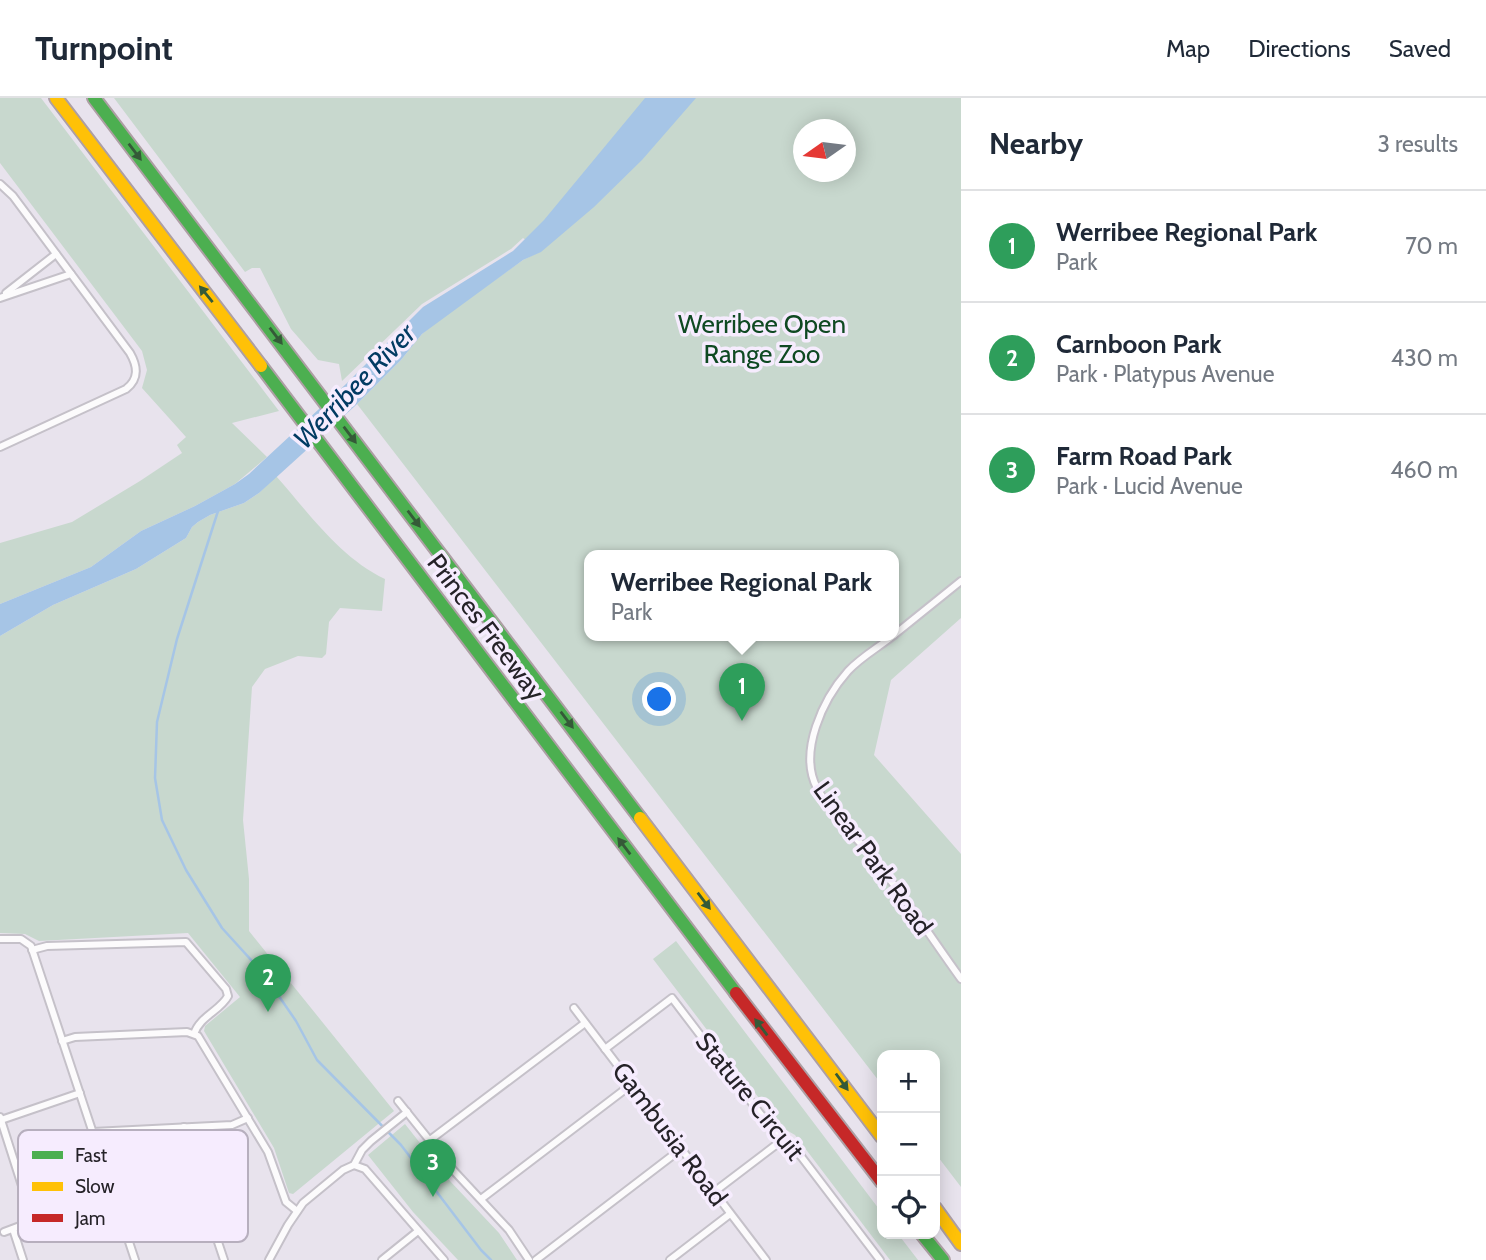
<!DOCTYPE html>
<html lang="en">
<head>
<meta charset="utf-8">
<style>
	:root { --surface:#fff; --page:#f2f2f3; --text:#1f2937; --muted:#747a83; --line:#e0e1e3; --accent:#db2777 }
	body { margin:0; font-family:Cabin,sans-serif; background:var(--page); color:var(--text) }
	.controls { position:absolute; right:21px; bottom:21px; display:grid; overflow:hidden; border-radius:14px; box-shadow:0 4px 18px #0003 }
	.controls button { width:63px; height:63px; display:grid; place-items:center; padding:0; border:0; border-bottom:2px solid var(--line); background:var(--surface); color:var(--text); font:35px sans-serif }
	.compass { position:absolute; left:793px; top:21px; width:63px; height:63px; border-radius:50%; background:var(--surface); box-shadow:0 4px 18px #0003; rotate:256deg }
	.you { position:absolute; left:660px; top:602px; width:24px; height:24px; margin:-18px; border:5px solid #fff; border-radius:50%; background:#1a73e8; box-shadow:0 0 0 10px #1a73e833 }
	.badge { display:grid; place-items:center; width:46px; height:46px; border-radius:50%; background:var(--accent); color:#fff; font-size:23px; font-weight:700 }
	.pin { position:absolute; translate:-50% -58px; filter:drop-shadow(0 2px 4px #0008) }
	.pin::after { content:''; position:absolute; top:37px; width:24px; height:21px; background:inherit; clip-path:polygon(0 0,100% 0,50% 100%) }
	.popup { position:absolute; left:584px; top:452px; width:315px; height:91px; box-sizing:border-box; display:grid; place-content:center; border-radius:14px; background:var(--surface); filter:drop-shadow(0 2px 5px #0005); font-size:23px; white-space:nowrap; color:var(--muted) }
	.popup b { font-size:26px; color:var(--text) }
	.popup::after { content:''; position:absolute; left:50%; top:100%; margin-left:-14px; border:14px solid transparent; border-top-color:var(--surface) }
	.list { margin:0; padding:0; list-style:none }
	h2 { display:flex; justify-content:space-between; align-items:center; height:91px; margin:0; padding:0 28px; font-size:30px }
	h2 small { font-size:23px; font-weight:400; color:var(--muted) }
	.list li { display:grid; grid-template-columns:46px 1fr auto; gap:21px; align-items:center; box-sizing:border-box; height:112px; padding:0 28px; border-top:2px solid var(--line) }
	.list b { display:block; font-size:26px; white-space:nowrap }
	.list p { margin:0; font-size:23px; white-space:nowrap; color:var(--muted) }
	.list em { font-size:23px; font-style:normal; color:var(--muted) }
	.icon { flex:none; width:38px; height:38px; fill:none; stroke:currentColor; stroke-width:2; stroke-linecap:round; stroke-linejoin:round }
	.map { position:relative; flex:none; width:961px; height:1162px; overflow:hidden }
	header { display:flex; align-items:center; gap:42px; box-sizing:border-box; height:98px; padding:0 35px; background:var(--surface); border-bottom:2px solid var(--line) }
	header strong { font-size:33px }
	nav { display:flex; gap:38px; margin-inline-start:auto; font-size:24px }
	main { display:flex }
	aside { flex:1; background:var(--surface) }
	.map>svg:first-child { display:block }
	.green { fill:#c8d8ce; fill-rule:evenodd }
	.water { fill:#a6c5e6 }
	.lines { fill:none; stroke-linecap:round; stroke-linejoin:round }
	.stream { stroke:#a6c5e6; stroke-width:2.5 }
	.street-casing { stroke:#c5c1c9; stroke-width:10 }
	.fast-casing { stroke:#ad9fa4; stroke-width:16 }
	.slow-casing { stroke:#ad9fa4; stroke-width:16 }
	.jam-casing { stroke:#ad9fa4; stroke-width:16 }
	.street { stroke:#fcfbfc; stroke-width:6 }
	.fast { stroke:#4caf50; stroke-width:12 }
	.slow { stroke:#ffc107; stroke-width:12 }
	.jam { stroke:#c62828; stroke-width:12 }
	.oneway { fill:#355a38 }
	.labels { text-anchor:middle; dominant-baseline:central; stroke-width:7; stroke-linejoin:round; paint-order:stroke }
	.park-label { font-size:26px; fill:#0f4922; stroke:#f6ecfe }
	.street-label { font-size:26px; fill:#252228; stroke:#f6ecfe }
	.water-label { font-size:28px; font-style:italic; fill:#023b63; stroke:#f6ecfe }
	.key { fill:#f6ecfe; stroke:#b7afbe; stroke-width:2 }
	.key-label { font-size:19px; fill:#252228 }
</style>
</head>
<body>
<header>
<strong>Turnpoint</strong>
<nav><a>Map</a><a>Directions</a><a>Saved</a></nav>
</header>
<main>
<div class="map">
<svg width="961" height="1162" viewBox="0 0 961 1162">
	<rect width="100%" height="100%" fill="#e8e3ed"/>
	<g class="green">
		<polygon points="0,0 41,0 279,313 232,325 267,359 235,386 195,408 141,433 91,469 0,506 0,445 72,424 140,383 182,355 177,347 186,339 142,290 147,272 142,253 0,65"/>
		<path d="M 114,0 L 961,0 L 961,520 L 891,582 L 874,657 L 961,756 L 961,1089 L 935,1055 L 935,957 L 882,957 L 882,987 L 357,306 L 401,262 L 422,236 L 442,219 L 523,162 L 541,153 L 523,140 L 511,151 L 422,206 L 342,283 L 339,266 L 318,262 L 291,231 L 260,170 L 252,170 L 245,174 ZM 804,32 L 846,32 L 846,74 L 804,74 ZM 590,457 L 894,457 L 894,537 L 590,537 Z"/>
		<path d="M 276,378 C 309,415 339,459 385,481 L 382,513 L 340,510 L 329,524 L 326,556 L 322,560 L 298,558 L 265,571 L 252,589 L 243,722 L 249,781 L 249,833 L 394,1013 L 293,1096 L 289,1095 L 274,1050 L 204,933 L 205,928 L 240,899 L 188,835 L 39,843 L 25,836 L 0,835 L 0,538 L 53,507 L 136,471 L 186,440 L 192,429 L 198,424 L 210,417 L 244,405 L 259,395 Z"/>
		<polygon points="676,843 882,1115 882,1136 898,1136 918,1162 890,1162 795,1037 781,1029 653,861"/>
		<polygon points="405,1026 450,1083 499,1135 517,1162 458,1162 413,1114 368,1057"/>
	</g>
	<polygon class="water" points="645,0 696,0 642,62 594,109 541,154 523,162 422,236 401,262 355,308 259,395 244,405 210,417 198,424 192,429 186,440 136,471 53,507 0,538 0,506 91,469 141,433 195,408 235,386 249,376 346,286 423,209 513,153 544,122"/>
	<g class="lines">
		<polyline class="stream" points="218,413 177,541 157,624 155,680 162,722 186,772 222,830 263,875 296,923 317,962 401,1047 481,1152 491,1162"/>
		<defs>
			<g id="street">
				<path d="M 0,86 L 13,98 L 130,255 C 138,269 139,281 126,291 L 0,349"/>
				<polyline points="6,195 56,156"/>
				<polyline points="0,200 71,176"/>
				<path d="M 894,537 C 879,549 861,559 848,573 C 823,601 798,654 817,690 C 832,718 858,740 877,765 C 907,802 933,842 961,881"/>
				<polyline points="894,537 961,483"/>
				<polyline points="0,841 21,841 31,848 135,1162"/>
				<path d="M 32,852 L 47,848 L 186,844 L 226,891 L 228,898 C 220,913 200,918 194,936"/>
				<polyline points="574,910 766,1162"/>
				<polyline points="62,943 75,939 187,934 198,938 268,1054 286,1104 297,1113"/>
				<polyline points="605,951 672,900 781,1043 800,1057 880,1162"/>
				<polyline points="398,1003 454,1073 509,1132 529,1162"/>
				<polyline points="0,1019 31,1116 28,1125 4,1134"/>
				<polyline points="1,1022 80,995"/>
				<polyline points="184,1029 186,1048 224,1162"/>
				<polyline points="93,1034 232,1027 248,1020"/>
				<polyline points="430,1042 585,925"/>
				<polyline points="354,1067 365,1071 444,1162"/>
				<polyline points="714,1094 781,1043"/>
				<polyline points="481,1101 632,986"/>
				<polyline points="13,1131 23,1162"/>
				<polyline points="269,1162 288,1127 303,1105 343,1072 354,1067 362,1052 371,1043 407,1014"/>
				<polyline points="382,1162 418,1133"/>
				<polyline points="536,1162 681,1051"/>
				<polyline points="670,1162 730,1116"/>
			</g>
			<g id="fast">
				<polyline points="94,0 640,720"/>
				<polyline points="261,268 736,895"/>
				<polyline points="922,1136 943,1162"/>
			</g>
			<g id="slow">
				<polyline points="56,0 261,268"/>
				<polyline points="640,720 882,1039"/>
				<polyline points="935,1110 961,1146"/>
			</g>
			<polyline id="jam" points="736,895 882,1084"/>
		</defs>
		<use href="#street" class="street-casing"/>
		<use href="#fast" class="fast-casing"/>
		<use href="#slow" class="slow-casing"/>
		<use href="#jam" class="jam-casing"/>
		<use href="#street" class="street"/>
		<use href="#fast" class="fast"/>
		<use href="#slow" class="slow"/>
		<use href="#jam" class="jam"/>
	</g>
	<defs><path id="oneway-solid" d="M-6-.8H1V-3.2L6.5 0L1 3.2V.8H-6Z" transform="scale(1.75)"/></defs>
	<g class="oneway">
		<use href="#oneway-solid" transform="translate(135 54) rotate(53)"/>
		<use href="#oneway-solid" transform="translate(206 196) rotate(-129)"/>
		<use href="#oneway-solid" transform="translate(276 238) rotate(53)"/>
		<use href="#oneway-solid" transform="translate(350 337) rotate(53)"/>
		<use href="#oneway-solid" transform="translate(414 421) rotate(53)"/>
		<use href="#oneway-solid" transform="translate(567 622) rotate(53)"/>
		<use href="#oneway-solid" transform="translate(624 748) rotate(-127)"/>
		<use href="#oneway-solid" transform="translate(704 803) rotate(53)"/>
		<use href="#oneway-solid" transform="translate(761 929) rotate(-127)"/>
		<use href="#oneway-solid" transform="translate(842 984) rotate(54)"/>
	</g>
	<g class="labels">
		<g class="park-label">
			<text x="762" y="226">Werribee Open<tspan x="762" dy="30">Range Zoo</tspan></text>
		</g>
		<g class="street-label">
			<text transform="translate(486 529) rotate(53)">Princes Freeway</text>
			<text transform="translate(873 760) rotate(54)">Linear Park Road</text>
			<text transform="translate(750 998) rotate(51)">Stature Circuit</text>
			<text transform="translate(670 1036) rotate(53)">Gambusia Road</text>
		</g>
		<g class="water-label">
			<text transform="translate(354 288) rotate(-46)">Werribee River</text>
		</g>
	</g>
	<rect x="18" y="1032" width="230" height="112" rx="10" class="key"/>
	<rect x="32" y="1053" width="31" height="8" fill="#4caf50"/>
	<rect x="32" y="1084" width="31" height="9" fill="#ffc107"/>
	<rect x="32" y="1116" width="31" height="8" fill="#c62828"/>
	<g class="key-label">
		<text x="75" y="1064">Fast</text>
		<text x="75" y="1095">Slow</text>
		<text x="75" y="1127">Jam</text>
	</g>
</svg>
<div class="controls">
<button>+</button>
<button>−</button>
<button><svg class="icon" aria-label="locate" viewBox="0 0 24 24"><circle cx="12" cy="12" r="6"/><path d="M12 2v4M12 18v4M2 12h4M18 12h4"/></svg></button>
</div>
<svg class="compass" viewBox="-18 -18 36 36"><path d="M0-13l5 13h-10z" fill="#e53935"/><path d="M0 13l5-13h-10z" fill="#747a83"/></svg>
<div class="you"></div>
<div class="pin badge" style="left:742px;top:623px;background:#2e9e5b">1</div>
<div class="popup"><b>Werribee Regional Park</b>Park</div>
<div class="pin badge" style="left:268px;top:914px;background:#2e9e5b">2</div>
<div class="pin badge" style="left:433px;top:1099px;background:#2e9e5b">3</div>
</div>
<aside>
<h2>Nearby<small>3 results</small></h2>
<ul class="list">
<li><span class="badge" style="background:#2e9e5b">1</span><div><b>Werribee Regional Park</b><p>Park</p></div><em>70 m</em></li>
<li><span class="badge" style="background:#2e9e5b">2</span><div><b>Carnboon Park</b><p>Park · Platypus Avenue</p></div><em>430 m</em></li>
<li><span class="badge" style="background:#2e9e5b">3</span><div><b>Farm Road Park</b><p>Park · Lucid Avenue</p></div><em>460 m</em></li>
</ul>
</aside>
</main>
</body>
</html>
